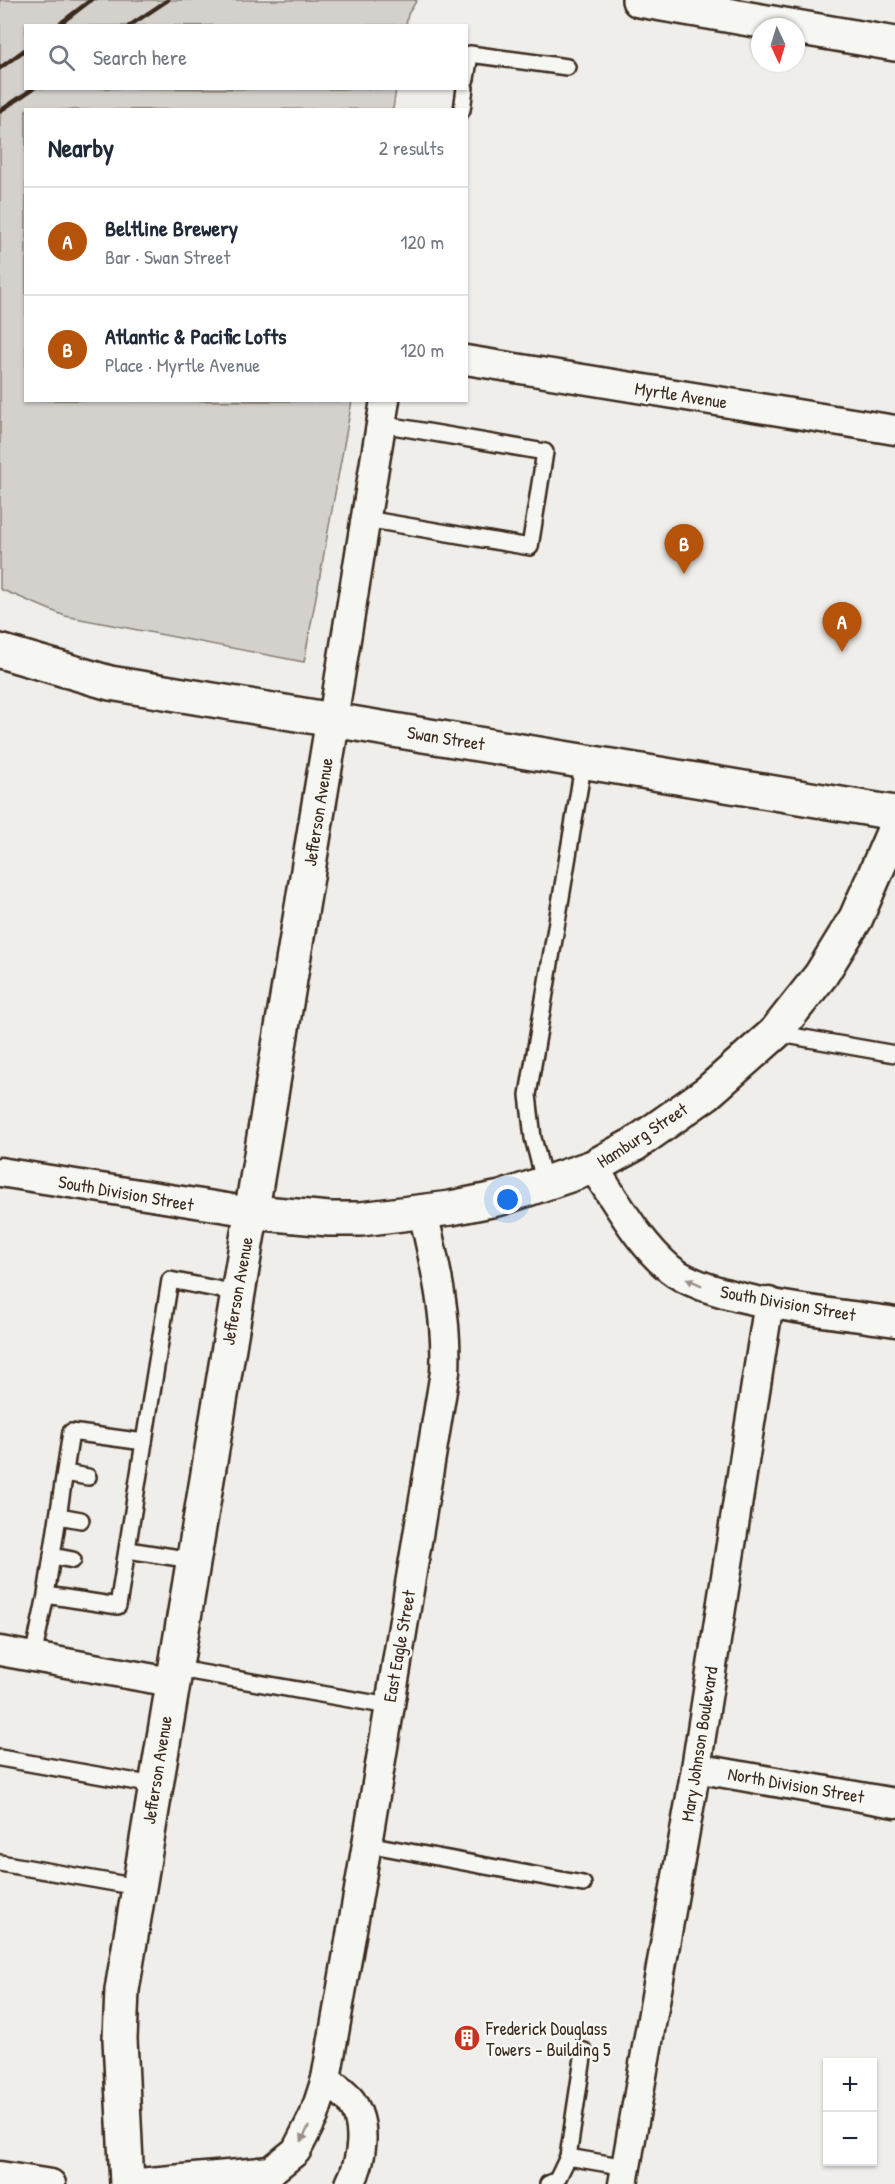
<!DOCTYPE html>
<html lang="en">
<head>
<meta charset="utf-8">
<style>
	:root { --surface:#fff; --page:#f2f2f3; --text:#1f2937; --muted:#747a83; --line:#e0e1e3; --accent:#b45309 }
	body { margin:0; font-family:"Patrick Hand",sans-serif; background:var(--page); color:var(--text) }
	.controls { position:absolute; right:18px; bottom:18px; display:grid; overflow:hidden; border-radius:0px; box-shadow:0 2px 4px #0004 }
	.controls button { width:54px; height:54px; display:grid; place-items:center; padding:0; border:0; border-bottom:2px solid var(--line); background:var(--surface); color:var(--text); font:30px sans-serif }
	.compass { position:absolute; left:751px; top:18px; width:54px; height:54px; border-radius:50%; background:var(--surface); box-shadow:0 2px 4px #0004; rotate:176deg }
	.you { position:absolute; left:508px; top:1200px; width:21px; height:21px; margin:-15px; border:4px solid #fff; border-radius:50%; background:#1a73e8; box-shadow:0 0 0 9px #1a73e833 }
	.badge { display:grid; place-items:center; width:39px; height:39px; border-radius:50%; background:var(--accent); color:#fff; font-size:20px; font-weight:700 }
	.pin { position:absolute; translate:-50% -50px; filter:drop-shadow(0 2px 3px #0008) }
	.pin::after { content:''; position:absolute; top:32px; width:21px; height:18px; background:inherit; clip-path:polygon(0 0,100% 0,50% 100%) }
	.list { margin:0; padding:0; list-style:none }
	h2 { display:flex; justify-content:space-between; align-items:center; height:78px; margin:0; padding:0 24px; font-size:26px }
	h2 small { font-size:20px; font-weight:400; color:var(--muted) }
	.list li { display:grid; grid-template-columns:39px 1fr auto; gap:18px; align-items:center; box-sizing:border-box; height:108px; padding:0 24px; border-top:2px solid var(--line) }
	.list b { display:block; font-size:22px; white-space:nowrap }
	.list p { margin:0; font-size:20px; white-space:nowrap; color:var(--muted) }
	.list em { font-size:20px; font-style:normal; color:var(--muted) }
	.icon { flex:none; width:33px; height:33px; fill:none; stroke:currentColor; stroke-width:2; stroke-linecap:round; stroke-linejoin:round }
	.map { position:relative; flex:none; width:895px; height:2184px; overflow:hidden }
	.search { position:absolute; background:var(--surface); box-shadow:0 2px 4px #0004; left:24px; top:24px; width:444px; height:66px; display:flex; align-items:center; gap:15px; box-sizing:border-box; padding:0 21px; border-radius:0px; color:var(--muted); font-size:22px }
	.panel { position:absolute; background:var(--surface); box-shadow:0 2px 4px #0004; left:24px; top:108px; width:444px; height:294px; border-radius:0px }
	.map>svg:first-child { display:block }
	.grass { fill:#d4d1cc; stroke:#887e75; stroke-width:1.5 }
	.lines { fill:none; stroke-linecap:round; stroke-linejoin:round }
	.service-casing { stroke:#3b2a1e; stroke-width:20 }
	.minor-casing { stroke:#3b2a1e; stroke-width:33 }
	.tertiary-casing { stroke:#3b2a1e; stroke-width:38 }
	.secondary-casing { stroke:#3b2a1e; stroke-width:38 }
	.service { stroke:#f6f6f2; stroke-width:15 }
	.minor { stroke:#f6f6f2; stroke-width:28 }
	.tertiary { stroke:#f6f6f2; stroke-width:33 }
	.secondary { stroke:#f6f6f2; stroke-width:33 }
	.rail { stroke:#3b2a1e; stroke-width:4.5 }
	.oneway { fill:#989088 }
	.labels { text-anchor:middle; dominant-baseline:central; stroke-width:5; stroke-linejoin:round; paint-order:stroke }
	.street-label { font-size:18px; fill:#3b2a1e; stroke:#f6f6f2 }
	.poi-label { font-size:18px; fill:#3b2a1e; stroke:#f6f6f2; text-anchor:start }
</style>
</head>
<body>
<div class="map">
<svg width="895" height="2184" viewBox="0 0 895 2184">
	<rect width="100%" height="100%" fill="#efeeea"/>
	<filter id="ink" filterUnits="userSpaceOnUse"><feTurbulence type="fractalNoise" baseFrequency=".0167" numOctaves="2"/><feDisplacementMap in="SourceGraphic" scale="12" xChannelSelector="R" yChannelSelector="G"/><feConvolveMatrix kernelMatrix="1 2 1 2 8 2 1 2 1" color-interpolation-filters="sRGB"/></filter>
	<g filter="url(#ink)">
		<polygon class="grass" points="0,0 417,0 408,14 406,25 26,26 26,88 396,89 393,109 26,110 26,400 352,401 304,662 65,616 0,589"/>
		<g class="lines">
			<defs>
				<g id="service">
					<polyline points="466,79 470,54 567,67"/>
					<polyline points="462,110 465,88"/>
					<polyline points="366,519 530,547 545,452 381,424"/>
					<polyline points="775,1033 895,1054"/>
					<polyline points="545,1184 533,1138 528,1095 584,760"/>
					<polyline points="144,1442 170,1280 237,1293"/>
					<polyline points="65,1473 88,1477"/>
					<polyline points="59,1516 81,1520"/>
					<polyline points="128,1550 192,1560"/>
					<polyline points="52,1556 73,1560"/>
					<polyline points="33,1657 46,1595 118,1606 144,1442 71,1432 46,1595"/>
					<polyline points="173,1668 389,1706"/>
					<polyline points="0,1758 154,1785"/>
					<polyline points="367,1844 583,1884"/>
					<polyline points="0,1863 138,1887"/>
					<polyline points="568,2157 584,2051"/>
					<polyline points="548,2184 557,2180 568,2157 626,2167"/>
				</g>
				<g id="minor">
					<polyline points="466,360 895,430"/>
					<polyline points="333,719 385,400"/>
					<path d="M 593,1167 C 617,1202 638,1242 670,1269 C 713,1303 838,1313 895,1322"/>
					<polyline points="0,1172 252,1212"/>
					<polyline points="0,1651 171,1682"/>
					<polyline points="696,1768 895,1803"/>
					<path d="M 326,2079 C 333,2086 345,2093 351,2101 C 368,2126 362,2160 350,2184"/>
					<polyline points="0,2176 51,2184"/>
					<path d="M 127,2184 L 271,2171 L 296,2151 L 314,2116 L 326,2079 L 367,1844 L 445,1372 C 448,1318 435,1264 423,1212"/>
					<polyline points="623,2184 696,1768 769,1302"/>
				</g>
				<g id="tertiary">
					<polyline points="252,1212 329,1219 361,1219 451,1208 501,1198 593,1167 635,1144 707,1093 775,1033 821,975 856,918 895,828"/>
					<path d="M 127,2184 L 120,2039 L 122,1990 C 189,1565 265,1143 333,719"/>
				</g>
				<g id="secondary">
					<polyline points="639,0 895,44"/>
					<polyline points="0,651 110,683 895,813"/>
				</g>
			</defs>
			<use href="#service" class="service-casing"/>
			<use href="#minor" class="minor-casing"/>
			<use href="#tertiary" class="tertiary-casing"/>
			<use href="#secondary" class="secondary-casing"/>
			<use href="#service" class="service"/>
			<use href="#minor" class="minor"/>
			<use href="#tertiary" class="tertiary"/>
			<use href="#secondary" class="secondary"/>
			<g class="rail">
				<polyline points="57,26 91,0"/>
				<polyline points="129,26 168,0"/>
				<polyline points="0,68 26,49"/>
				<polyline points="0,111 34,88"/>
			</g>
		</g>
		<defs><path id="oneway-solid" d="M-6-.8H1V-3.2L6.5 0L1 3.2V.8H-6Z" transform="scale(1.5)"/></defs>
		<g class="oneway">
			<use href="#oneway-solid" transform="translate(694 1282) rotate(-156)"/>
			<use href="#oneway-solid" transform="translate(305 2134) rotate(116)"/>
		</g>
	</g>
	<defs>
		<symbol id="building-disc" viewBox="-11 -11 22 22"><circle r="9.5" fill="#c8321e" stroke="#f6f6f2"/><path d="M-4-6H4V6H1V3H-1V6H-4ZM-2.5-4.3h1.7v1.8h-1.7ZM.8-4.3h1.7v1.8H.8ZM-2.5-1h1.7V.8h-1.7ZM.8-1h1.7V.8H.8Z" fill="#fff"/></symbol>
	</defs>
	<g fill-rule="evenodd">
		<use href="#building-disc" x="452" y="2023" width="30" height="30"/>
	</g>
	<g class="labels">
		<g class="street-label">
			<text transform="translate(681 395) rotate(9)">Myrtle Avenue</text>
			<text transform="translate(446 738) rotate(9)">Swan Street</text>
			<text transform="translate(318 812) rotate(-81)">Jefferson Avenue</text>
			<text transform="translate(642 1135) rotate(-33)">Hamburg Street</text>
			<text transform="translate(126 1193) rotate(10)">South Division Street</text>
			<text transform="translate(237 1291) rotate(-80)">Jefferson Avenue</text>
			<text transform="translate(788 1303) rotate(10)">South Division Street</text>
			<text transform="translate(399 1646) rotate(-80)">East Eagle Street</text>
			<text transform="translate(699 1744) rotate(-81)">Mary Johnson Boulevard</text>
			<text transform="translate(157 1770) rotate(-81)">Jefferson Avenue</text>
			<text transform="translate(796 1785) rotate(10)">North Division Street</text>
		</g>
		<g class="poi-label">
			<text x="486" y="2028">Frederick Douglass<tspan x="486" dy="21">Towers - Building 5</tspan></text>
		</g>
	</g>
</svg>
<div class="controls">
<button>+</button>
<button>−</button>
</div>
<svg class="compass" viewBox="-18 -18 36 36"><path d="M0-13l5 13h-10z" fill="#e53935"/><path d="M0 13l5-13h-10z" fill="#747a83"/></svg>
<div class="you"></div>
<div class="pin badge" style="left:842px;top:652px">A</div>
<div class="pin badge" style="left:684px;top:574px">B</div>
<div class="search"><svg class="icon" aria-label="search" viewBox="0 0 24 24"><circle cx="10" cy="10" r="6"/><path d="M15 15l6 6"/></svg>Search here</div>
<section class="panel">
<h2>Nearby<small>2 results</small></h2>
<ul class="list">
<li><span class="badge">A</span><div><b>Beltline Brewery</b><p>Bar · Swan Street</p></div><em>120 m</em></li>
<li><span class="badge">B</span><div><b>Atlantic &amp; Pacific Lofts</b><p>Place · Myrtle Avenue</p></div><em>120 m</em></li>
</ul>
</section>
</div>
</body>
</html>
